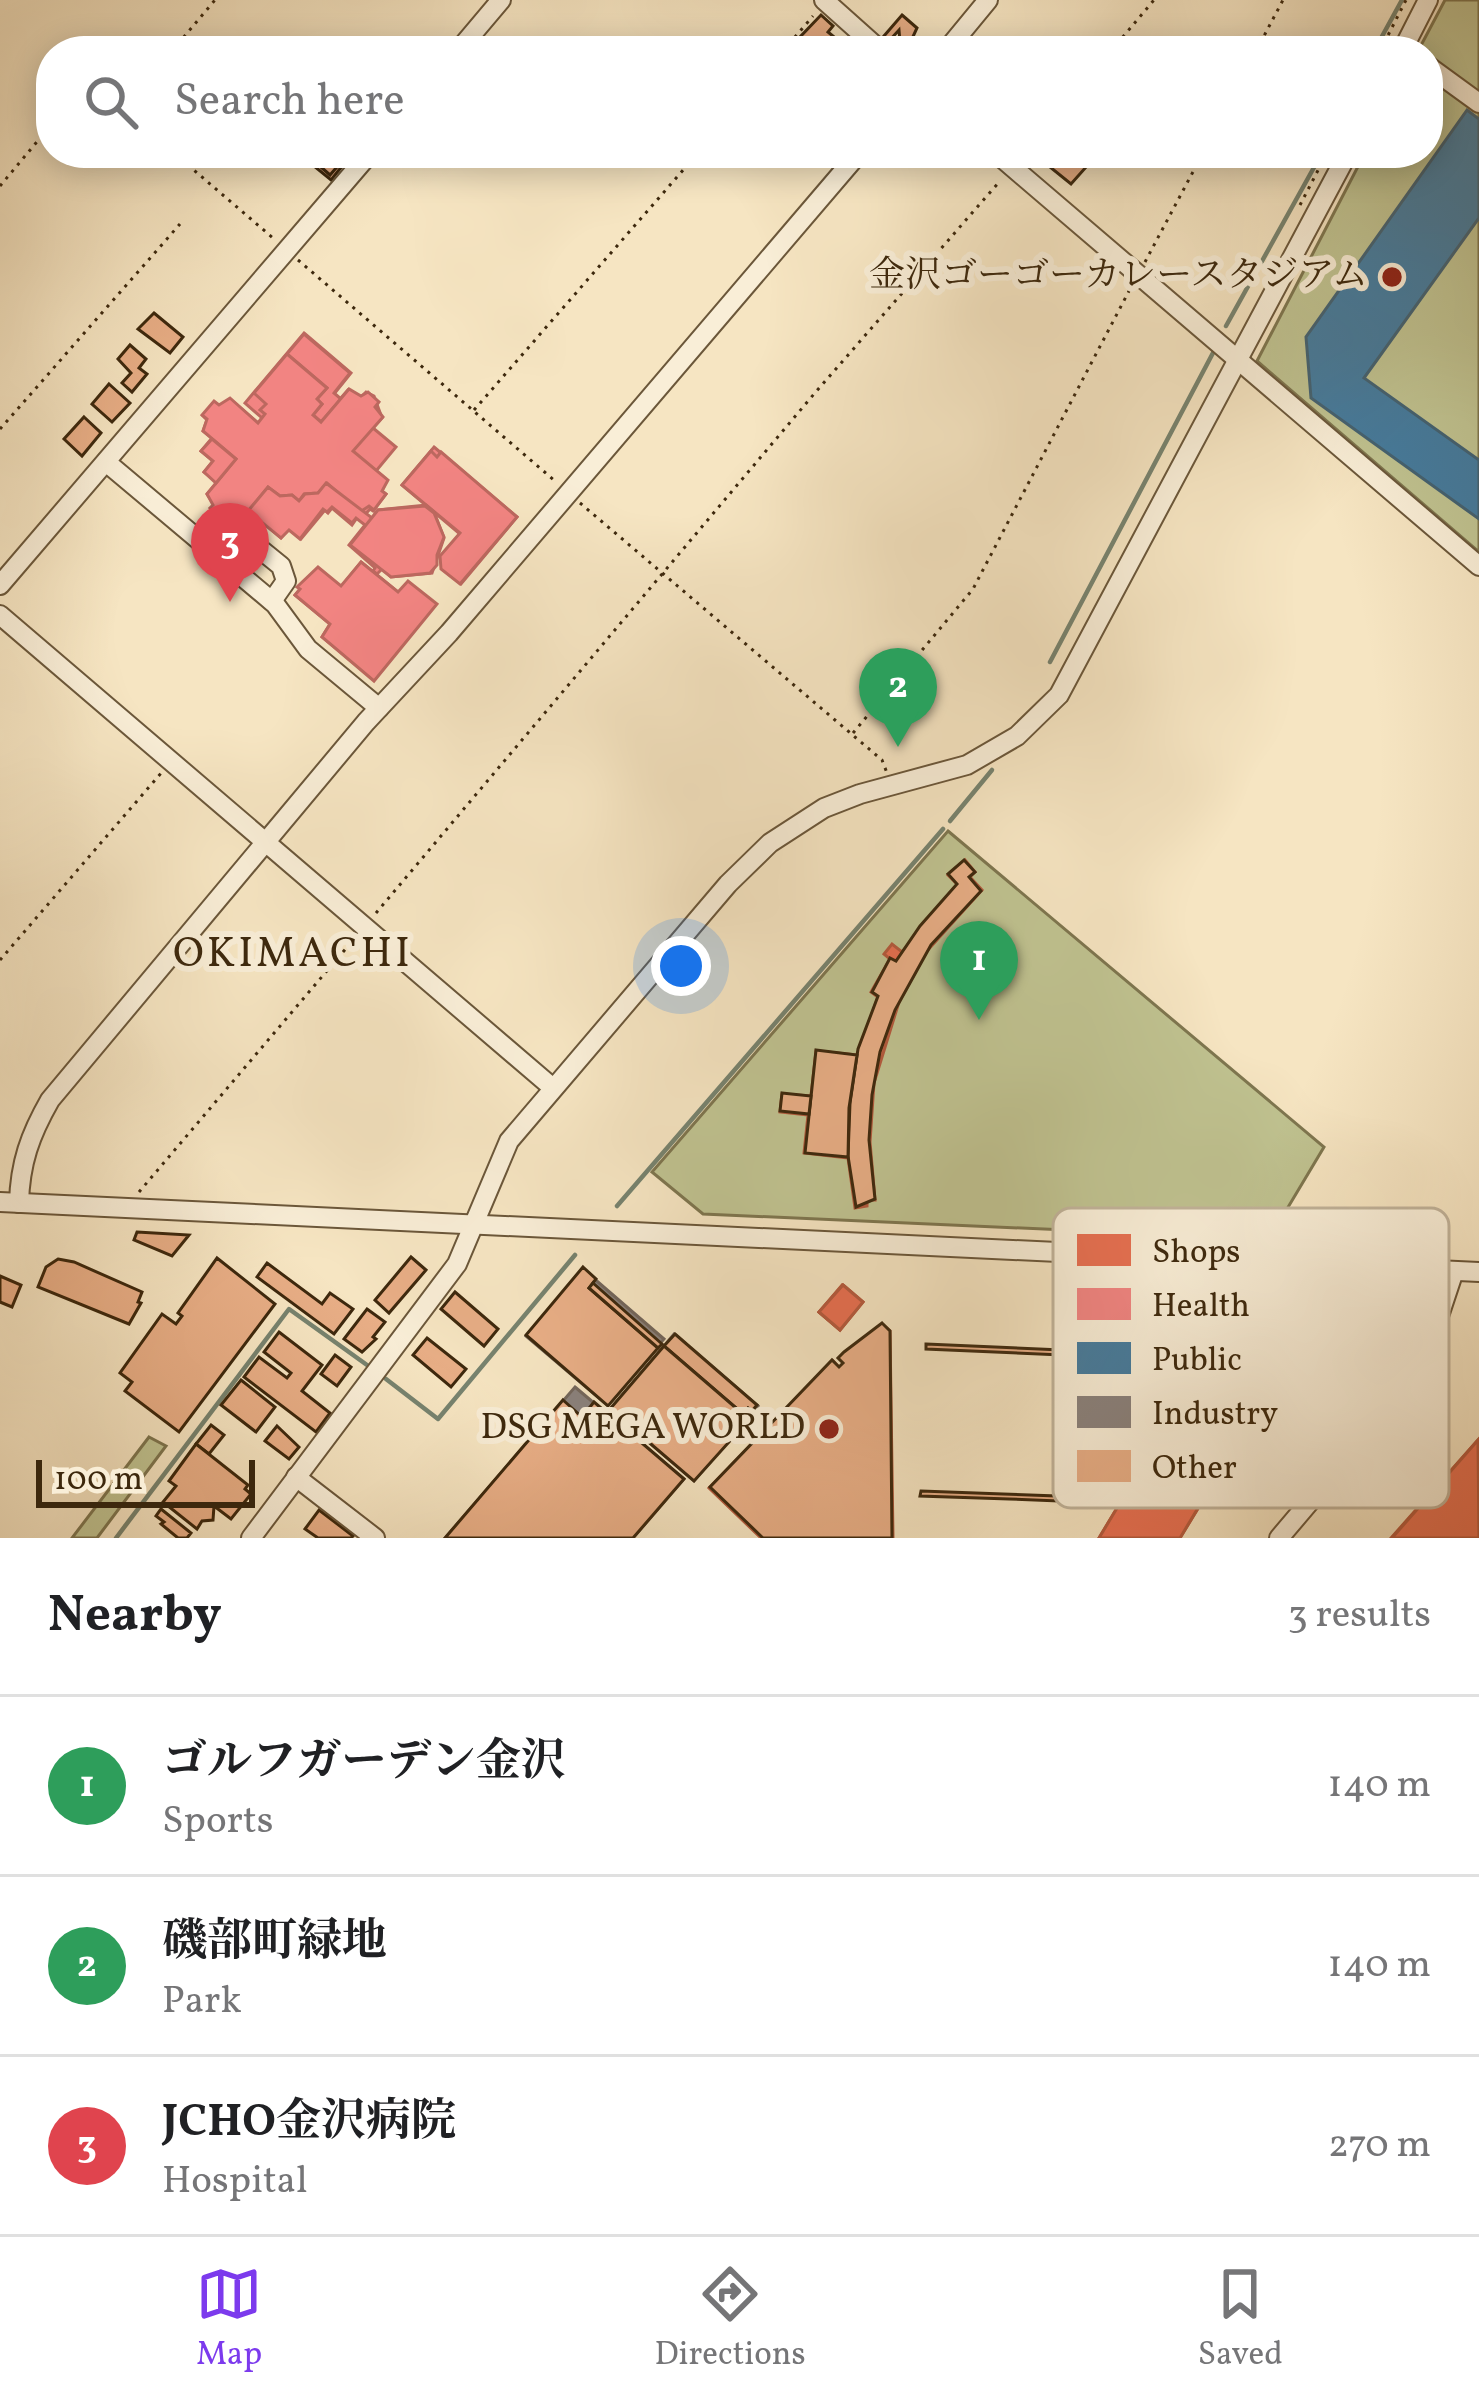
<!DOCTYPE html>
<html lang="en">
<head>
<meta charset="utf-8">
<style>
	:root { --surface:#fff; --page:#f2f2f2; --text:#202124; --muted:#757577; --line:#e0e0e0; --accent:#7c3aed }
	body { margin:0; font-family:Vollkorn,"Noto Serif JP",serif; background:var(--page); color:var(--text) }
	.scale { position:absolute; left:36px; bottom:30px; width:219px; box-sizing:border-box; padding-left:12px; border:6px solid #3d280d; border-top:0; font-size:33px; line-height:42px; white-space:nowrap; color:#3d280d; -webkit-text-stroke:9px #f9eed7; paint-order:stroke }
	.you { position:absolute; left:681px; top:966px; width:42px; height:42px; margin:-30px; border:9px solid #fff; border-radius:50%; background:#1a73e8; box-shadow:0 0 0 18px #1a73e833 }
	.badge { display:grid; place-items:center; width:78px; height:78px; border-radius:50%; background:var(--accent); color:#fff; font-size:39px; font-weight:700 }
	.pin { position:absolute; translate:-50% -99px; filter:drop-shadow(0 3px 6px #0008) }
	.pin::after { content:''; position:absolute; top:63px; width:42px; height:36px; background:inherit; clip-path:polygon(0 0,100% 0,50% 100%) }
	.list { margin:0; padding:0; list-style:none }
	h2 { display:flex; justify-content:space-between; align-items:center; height:156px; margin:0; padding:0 48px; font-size:51px }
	h2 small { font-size:39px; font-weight:400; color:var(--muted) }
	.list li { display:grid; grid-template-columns:78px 1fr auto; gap:36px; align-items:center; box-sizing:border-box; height:180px; padding:0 48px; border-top:3px solid var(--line) }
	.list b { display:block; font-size:45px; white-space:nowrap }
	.list p { margin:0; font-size:39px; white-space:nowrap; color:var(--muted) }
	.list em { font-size:39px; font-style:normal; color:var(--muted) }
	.icon { flex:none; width:66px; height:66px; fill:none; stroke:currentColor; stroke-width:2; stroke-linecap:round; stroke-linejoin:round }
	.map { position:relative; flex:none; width:1479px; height:1538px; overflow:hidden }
	.search { position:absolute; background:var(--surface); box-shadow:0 6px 30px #0003; left:36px; right:36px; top:36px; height:132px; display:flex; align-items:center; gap:30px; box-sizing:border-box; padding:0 42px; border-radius:48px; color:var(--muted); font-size:45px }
	.sheet { height:696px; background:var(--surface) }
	nav { display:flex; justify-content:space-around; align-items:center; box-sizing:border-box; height:168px; border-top:3px solid var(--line); background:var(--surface); font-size:33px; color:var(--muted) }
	nav a { display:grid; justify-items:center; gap:6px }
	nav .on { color:var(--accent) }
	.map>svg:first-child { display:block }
	.green { fill:#c0c391; stroke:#7e764f; stroke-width:3 }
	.shops { fill:#e76f51; stroke:#b45a3d; stroke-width:3 }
	.health { fill:#f28482; stroke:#bc685f; stroke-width:3 }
	.public { fill:#457b9d; stroke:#436272; stroke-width:3 }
	.industry { fill:#8a817c; stroke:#73665b; stroke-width:3 }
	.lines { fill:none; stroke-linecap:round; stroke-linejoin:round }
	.stream { stroke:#77836f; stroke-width:4.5 }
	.building { fill:#e8ae86; stroke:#3d280d; stroke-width:3 }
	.minor-casing { stroke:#6b573a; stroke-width:22 }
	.path { stroke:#3d280d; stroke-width:3; stroke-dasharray:3 6; stroke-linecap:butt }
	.minor { stroke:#f9eed7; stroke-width:18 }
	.poi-dot { fill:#8f2418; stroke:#f9eed7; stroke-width:4.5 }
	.labels { text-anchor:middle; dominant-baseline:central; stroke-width:12; stroke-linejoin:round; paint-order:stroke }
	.poi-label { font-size:36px; fill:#3d280d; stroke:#f9eed7; text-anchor:end }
	.quarter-label { font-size:42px; letter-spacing:3px; fill:#3d280d; stroke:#f9eed7 }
	.key { fill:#f9eed7; stroke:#c1b39a; stroke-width:3 }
	.key-label { font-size:33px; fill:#3d280d }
</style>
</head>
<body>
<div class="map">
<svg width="1479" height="1538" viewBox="0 0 1479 1538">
	<rect width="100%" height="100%" fill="#f6e5c2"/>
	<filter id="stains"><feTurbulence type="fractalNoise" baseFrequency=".00167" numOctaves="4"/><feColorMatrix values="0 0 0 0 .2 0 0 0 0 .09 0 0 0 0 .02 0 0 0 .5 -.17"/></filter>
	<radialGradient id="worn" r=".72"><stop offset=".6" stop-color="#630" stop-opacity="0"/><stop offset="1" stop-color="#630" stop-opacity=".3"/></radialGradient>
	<g class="green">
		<polygon points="1445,0 1479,0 1479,552 1257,361 1365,153 1428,153 1428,51 1418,51"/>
		<polygon points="948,831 1324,1147 1269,1239 703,1214 652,1172"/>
		<polygon points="149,1437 166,1446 97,1538 72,1538"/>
	</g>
	<g class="shops">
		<polygon points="965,860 975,872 970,877 982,890 927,951 899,1002 874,1083 870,1142 875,1200 867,1200 867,1206 855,1208 848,1158 804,1153 808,1115 780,1112 782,1094 811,1096 816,1051 857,1055 878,997 871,992 890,959 884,954 892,944 902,952 958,885 948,875"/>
		<polygon points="842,1285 862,1302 839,1329 819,1312"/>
		<polygon points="843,1285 863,1302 840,1330 819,1312"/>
		<polygon points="843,1285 863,1302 840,1330 819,1312"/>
		<polygon points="882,1324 890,1331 893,1538 761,1538 709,1488 753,1443 759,1449 767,1440 761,1435 778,1417 784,1421 780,1417 833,1361 840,1368"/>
		<polygon points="1179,1405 1199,1417 1204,1407 1240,1429 1220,1464 1224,1466 1180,1538 1099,1538"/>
		<polygon points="1179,1405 1199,1416 1204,1408 1240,1429 1219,1464 1223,1466 1216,1478 1180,1538 1099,1538"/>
		<polygon points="1479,1439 1479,1538 1391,1538 1477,1441"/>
		<polygon points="1478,1440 1479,1538 1392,1538"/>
	</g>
	<g class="health">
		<polygon points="304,333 351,373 334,394 340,399 348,390 361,397 366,392 374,396 382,418 373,428 396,447 376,471 387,480 382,491 386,494 373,511 370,509 362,518 359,515 352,525 332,508 328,513 325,510 301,539 289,529 281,538 248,510 239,520 228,515 224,520 211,509 214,505 207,494 217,482 204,472 213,461 201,451 212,438 203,431 207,420 203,416 214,402 219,406 230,399 258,423 262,418 245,403"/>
		<polygon points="304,334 350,373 334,393 341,399 321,422 313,415 322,404 317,399 327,388 287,354"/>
		<polygon points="287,354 327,388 317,399 322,404 313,415 321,422 349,389 361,396 368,392 379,402 375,407 383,417 353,451 388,480 382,491 386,494 374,510 369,506 360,512 327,483 318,493 304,494 299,501 292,495 280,496 268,487 240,521 228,516 224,520 210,508 213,505 207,494 236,459 203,431 207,419 202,415 214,401 219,405 230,398 258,423 265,414 260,410 266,404 254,393"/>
		<polygon points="212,439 236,459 216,483 204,472 213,461 201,451"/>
		<polygon points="434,447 517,517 461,584 442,569 441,556 460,534 402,485"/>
		<polygon points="431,451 437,457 441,452 517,517 460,584 441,569 440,556 460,533 402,485"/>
		<polygon points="326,483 372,518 378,510 426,505 434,512 444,538 432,573 391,577 382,569 377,574 373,571 375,568 349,545 365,525 356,518 352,523 332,507 327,512 323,509 300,539 289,530 281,538 248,511 268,487 280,496 292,495 299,501 305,494 318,493"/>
		<polygon points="425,506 434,513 444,537 437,555 437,565 430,573 391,577 350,545 378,510"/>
		<polygon points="361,562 399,593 408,582 435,605 374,680 322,637 330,624 295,595 318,568 341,587"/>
		<polygon points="361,562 398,592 408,581 437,604 374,681 322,637 330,624 295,595 300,589 297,587 318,567 341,586"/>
	</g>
	<polygon class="public" points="1467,110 1479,119 1479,218 1364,378 1479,460 1479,519 1311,398 1306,337"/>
	<g class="industry">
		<polygon points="583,1269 664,1339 607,1405 526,1336"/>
		<polygon points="674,1334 758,1406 694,1481 610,1409"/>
		<polygon points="575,1387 684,1479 633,1538 445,1538"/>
	</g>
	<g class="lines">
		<g class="stream">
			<polyline points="1374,51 1402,0"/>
			<polyline points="1226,326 1322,153"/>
			<polyline points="1050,662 1214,351"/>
			<polyline points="950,821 992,770"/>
			<polyline points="617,1206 943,829"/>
			<polyline points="386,1379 438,1419 575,1255"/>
			<polyline points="116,1538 289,1309 367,1365"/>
		</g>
	</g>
	<g class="building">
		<polygon points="821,15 833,26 828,32 845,46 840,51 831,51 820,42 813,49 800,37"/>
		<polygon points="902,15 917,28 911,41 900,42 899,30 889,41 884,36"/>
		<polygon points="298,153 349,153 351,155 331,180"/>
		<polygon points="305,153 349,153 330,175"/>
		<polygon points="1061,153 1071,153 1087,166 1071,184 1050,167"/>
		<polygon points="154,313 183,337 170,353 138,329"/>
		<polygon points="130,345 146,359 139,368 147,374 132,392 122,383 131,373 118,359"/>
		<polygon points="109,384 130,403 112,422 92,404"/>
		<polygon points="84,417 101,433 82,456 64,439"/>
		<polygon points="964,860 975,872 969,877 981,891 931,945 895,1010 880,1052 872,1095 869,1140 875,1199 856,1207 848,1156 850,1103 858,1049 878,996 872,992 890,958 896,961 920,926 957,884 948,874"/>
		<polygon points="816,1050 857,1055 849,1108 848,1157 805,1153"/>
		<polygon points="782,1093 811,1096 809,1114 780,1111"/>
		<polygon points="137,1232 189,1235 172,1256 134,1240"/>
		<polygon points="411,1257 426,1270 389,1313 375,1300"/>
		<polygon points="217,1258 275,1304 179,1432 125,1391 132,1382 120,1373 162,1314 176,1324 182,1316 178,1313"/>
		<polygon points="58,1259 74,1262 142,1292 138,1302 141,1303 129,1324 38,1287 46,1267"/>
		<polygon points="267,1263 322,1304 330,1293 353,1309 334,1334 257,1277"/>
		<polygon points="583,1267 596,1279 589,1288 658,1348 608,1406 526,1335"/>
		<polygon points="0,1276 21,1285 12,1307 0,1302"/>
		<polygon points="593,1283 662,1344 658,1348 589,1288"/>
		<polygon points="455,1292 498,1329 484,1346 441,1309"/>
		<polygon points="367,1309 385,1322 373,1337 376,1339 362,1352 344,1339"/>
		<polygon points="882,1323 890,1331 892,1538 763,1538 710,1487 832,1360 839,1367 843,1363 838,1358 844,1352"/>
		<polygon points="279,1332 322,1365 302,1391 330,1413 316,1432 244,1377 259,1357 287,1378 291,1373 264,1352"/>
		<polygon points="675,1334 757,1405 752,1411 748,1408 743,1414 664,1346"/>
		<polygon points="427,1338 466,1369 451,1387 413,1355"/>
		<polygon points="926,1344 1130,1353 1130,1358 926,1349"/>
		<polygon points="664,1346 743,1414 748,1408 755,1413 694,1481 610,1409"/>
		<polygon points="335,1355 351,1367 337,1386 321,1374"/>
		<polygon points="241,1380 275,1407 256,1432 221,1405"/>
		<polygon points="563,1400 582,1417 594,1402 684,1479 633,1538 445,1538"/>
		<polygon points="211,1425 224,1435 209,1454 196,1444"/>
		<polygon points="277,1426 299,1447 289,1459 265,1441"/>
		<polygon points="196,1444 248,1485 245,1489 251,1494 231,1519 214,1506 213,1520 202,1521 197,1529 163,1502 176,1486 169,1481"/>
		<polygon points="921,1491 1003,1494 1084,1497 1083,1502 1009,1499 920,1496"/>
		<polygon points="161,1509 191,1533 187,1538 178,1538 161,1524 164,1522 156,1516"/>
		<polygon points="319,1510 353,1536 351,1538 318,1538 305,1529"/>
	</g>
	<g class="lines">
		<defs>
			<g id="minor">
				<polyline points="824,0 881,51"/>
				<polyline points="458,51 501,0"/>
				<polyline points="946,51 988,0"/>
				<polyline points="1402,51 1428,0"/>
				<polyline points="1428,66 1479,103"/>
				<polyline points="996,153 1479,566"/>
				<polyline points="106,462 275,604 308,649 379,708"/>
				<polyline points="215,554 228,539 244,536 281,566 286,581 272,601"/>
				<polyline points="0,585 370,153"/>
				<polyline points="0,615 553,1088"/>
				<polyline points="0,1202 1479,1272"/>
				<path d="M 19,1203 C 20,1163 30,1135 50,1100 L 366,722 L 449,633 L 859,153"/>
				<polyline points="296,1477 375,1538"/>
				<polyline points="251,1538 457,1264 509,1141 728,884 770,843 824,808 860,794 967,765 1017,736 1059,695 1348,153"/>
				<polyline points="1279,1538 1402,1393 1433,1334 1454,1271"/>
			</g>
		</defs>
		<use href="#minor" class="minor-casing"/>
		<g class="path">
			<polyline points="54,50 56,51"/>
			<polyline points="172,51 215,0"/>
			<polyline points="783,51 813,16"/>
			<polyline points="1111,51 1154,0"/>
			<polyline points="1256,51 1283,0"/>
			<polyline points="1380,51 1406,0"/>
			<polyline points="174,153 273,238"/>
			<polyline points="0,186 51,125"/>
			<polyline points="1300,205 1327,153"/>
			<polyline points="298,260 555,481"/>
			<polyline points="1145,262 1203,153"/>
			<polyline points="474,410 698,153"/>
			<polyline points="0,429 180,224"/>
			<polyline points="580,503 882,760 887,773"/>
			<polyline points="853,733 973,589 1129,291"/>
			<polyline points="376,913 814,394 1000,181"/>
			<polyline points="0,960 162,772"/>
			<polyline points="139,1192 354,939"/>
		</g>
		<use href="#minor" class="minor"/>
	</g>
	<g class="poi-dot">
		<circle cx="1392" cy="277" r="12"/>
		<circle cx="829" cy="1429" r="12"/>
	</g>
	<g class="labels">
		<g class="poi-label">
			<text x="1368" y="277">金沢ゴーゴーカレースタジアム</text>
			<text x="805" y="1429">DSG MEGA WORLD</text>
		</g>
		<g class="quarter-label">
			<text x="293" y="955">OKIMACHI</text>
		</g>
	</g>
	<rect x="1053" y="1208" width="396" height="300" rx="18" class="key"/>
	<rect x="1077" y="1234" width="54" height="32" fill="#e76f51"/>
	<rect x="1077" y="1288" width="54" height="32" fill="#f28482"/>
	<rect x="1077" y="1342" width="54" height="32" fill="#457b9d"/>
	<rect x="1077" y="1396" width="54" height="32" fill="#8a817c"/>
	<rect x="1077" y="1450" width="54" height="32" fill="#e8ae86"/>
	<g class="key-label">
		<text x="1152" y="1262">Shops</text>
		<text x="1152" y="1316">Health</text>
		<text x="1152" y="1370">Public</text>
		<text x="1152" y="1424">Industry</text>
		<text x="1152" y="1478">Other</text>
	</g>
	<rect width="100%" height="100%" filter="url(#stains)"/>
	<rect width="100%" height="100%" fill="url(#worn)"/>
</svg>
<div class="scale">100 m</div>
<div class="you"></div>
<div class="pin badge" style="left:979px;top:1020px;background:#2e9e5b">1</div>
<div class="pin badge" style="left:898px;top:747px;background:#2e9e5b">2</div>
<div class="pin badge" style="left:230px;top:602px;background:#e0444e">3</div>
<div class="search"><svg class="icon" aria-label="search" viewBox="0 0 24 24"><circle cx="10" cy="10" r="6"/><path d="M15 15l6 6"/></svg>Search here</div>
</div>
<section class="sheet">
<h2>Nearby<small>3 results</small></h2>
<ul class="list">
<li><span class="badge" style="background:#2e9e5b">1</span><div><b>ゴルフガーデン金沢</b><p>Sports</p></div><em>140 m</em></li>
<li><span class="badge" style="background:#2e9e5b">2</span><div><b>磯部町緑地</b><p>Park</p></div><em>140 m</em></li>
<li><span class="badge" style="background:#e0444e">3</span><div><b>JCHO金沢病院</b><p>Hospital</p></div><em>270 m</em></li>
</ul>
</section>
<nav>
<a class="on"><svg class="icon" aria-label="map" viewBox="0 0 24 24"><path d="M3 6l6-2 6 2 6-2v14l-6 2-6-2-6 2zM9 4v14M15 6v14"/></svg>Map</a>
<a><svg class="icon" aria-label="directions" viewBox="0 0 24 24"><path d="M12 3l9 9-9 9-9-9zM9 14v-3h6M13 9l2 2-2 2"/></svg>Directions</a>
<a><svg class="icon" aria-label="saved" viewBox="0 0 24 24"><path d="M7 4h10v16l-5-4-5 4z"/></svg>Saved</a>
</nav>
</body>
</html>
